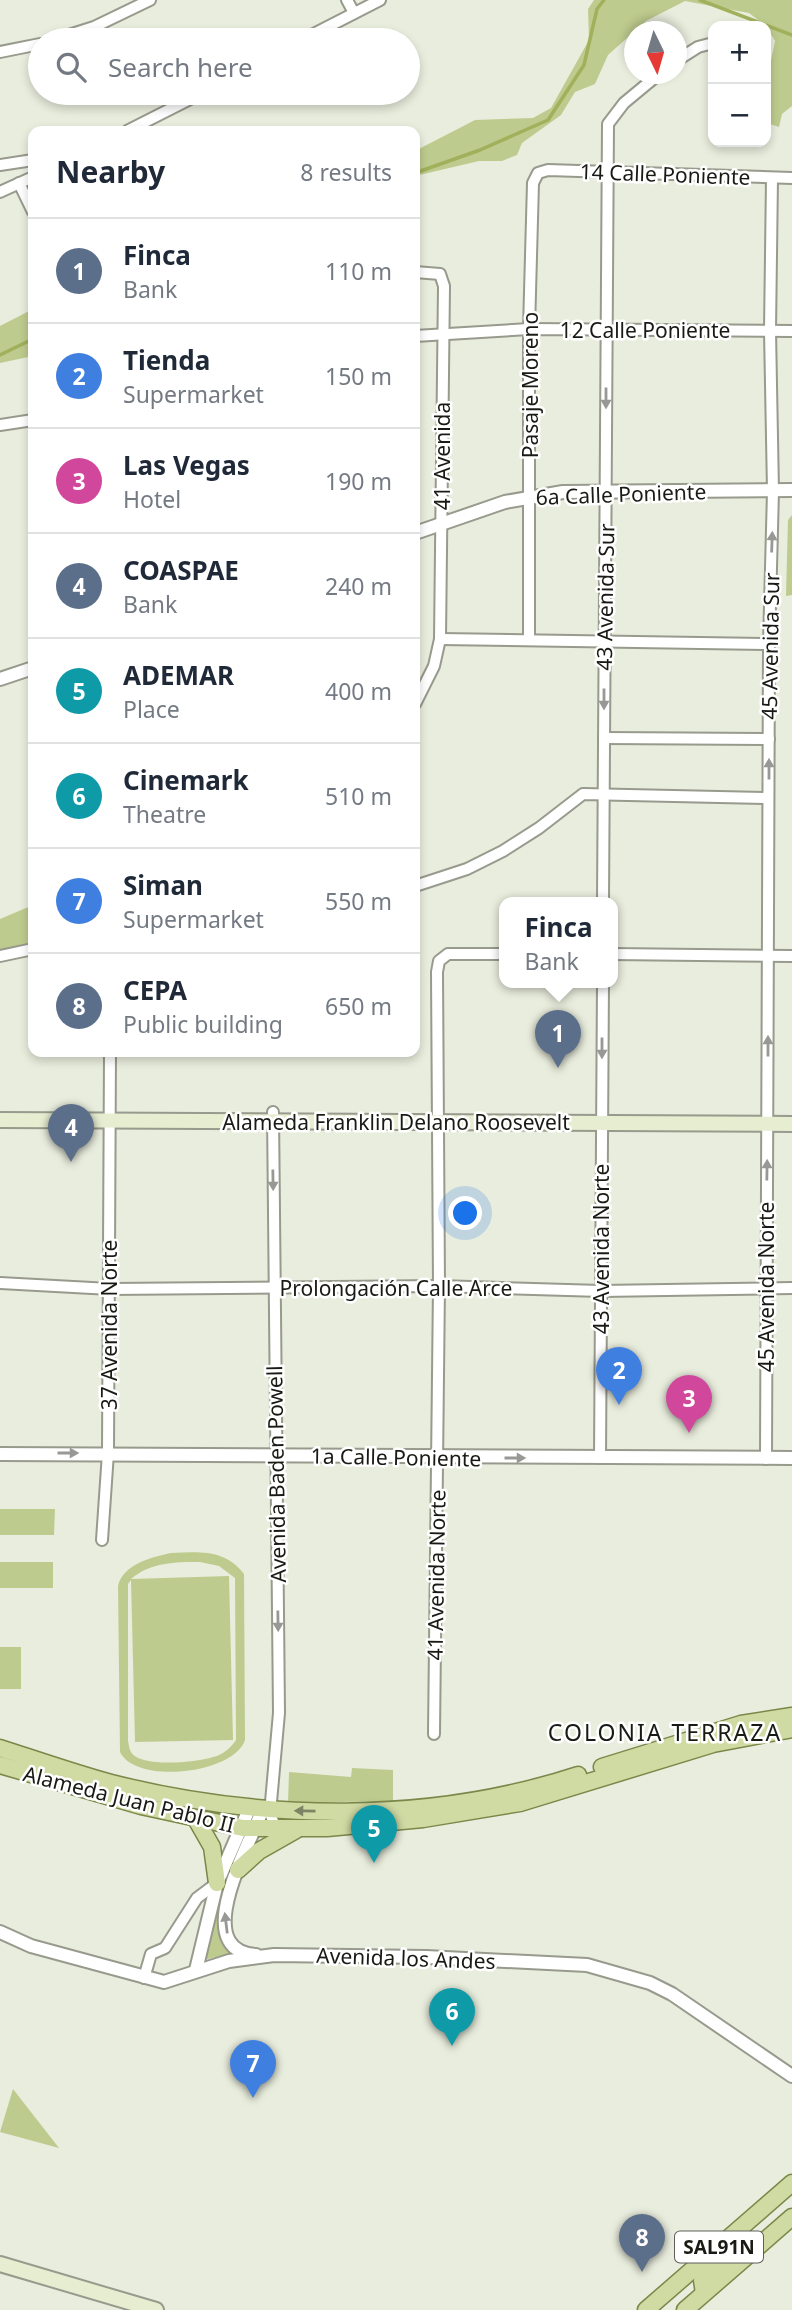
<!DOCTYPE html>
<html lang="en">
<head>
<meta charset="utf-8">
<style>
	:root { --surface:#fff; --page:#f6f6f7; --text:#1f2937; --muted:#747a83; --line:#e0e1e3; --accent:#7c3aed }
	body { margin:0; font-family:"Noto Sans",sans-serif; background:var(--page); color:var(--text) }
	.controls { position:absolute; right:21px; top:21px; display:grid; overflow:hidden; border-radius:14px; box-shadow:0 4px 10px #0003 }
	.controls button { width:63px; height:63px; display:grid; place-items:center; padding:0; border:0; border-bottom:2px solid var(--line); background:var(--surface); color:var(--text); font:35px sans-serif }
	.compass { position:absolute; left:624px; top:21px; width:63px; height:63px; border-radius:50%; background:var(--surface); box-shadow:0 4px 10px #0003; rotate:175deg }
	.you { position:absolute; left:466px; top:1214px; width:24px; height:24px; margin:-18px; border:5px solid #fff; border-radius:50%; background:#1a73e8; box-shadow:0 0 0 10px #1a73e833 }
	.badge { display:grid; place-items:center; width:46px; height:46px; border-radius:50%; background:var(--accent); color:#fff; font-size:23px; font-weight:700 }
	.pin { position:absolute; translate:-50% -58px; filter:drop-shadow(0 2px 4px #0008) }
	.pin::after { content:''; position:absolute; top:37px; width:24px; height:21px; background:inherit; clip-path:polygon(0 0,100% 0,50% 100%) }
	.popup { position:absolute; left:499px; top:897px; width:119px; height:91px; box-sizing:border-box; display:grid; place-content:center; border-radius:14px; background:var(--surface); filter:drop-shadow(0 2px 5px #0005); font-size:23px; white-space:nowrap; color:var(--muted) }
	.popup b { font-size:26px; color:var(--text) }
	.popup::after { content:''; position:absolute; left:50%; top:100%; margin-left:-14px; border:14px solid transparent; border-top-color:var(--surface) }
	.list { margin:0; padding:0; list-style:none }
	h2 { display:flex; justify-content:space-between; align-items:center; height:91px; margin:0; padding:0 28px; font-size:30px }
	h2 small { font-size:23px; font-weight:400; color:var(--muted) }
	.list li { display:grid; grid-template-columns:46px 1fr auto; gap:21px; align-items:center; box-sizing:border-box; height:105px; padding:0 28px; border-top:2px solid var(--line) }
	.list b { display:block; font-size:26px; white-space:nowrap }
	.list p { margin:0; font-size:23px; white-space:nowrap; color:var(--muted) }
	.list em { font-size:23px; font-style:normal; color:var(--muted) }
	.icon { flex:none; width:38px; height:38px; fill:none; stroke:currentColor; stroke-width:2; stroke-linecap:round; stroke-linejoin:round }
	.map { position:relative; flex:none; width:792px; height:2310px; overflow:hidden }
	.search { position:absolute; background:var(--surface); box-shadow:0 4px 10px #0003; left:28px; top:28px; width:392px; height:77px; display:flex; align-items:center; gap:18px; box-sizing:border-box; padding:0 24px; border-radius:38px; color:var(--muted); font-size:26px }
	.panel { position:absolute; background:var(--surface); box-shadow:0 4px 10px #0003; left:28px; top:126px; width:392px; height:931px; border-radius:14px }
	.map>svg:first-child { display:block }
	.green { fill:#becb8e; fill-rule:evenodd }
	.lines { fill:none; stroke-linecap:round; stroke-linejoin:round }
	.stream { stroke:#a0b05b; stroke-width:3.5 }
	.minor-casing { stroke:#979a8c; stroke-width:14 }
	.tertiary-casing { stroke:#979a8c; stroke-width:16 }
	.secondary-casing { stroke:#979a8c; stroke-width:18 }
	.primary-casing { stroke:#7b8749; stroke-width:19 }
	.minor { stroke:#fff; stroke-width:10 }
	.tertiary { stroke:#fff; stroke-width:12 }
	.secondary { stroke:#e7edd1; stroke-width:14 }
	.primary { stroke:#d0daa3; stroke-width:16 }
	.oneway { fill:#989895 }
	.oneway2 { fill:#7e8463 }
	.labels { text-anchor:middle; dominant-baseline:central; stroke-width:5; stroke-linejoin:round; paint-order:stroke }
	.shield { fill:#fff; stroke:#5e5f5a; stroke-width:2 }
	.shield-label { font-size:19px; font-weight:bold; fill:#191a14 }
	.street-label { font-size:21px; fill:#191a14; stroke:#fff }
	.neighbourhood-label { font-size:23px; letter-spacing:2px; fill:#191a14; stroke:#fff }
</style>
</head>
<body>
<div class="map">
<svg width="792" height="2310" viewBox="0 0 792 2310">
	<rect width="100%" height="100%" fill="#e9eddd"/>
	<g class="green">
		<polygon points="594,0 792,0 792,106 782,114 779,127 767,123 766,85 775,41 766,26 749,13 685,1 646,21 608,55 595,84 575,92 561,115 522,143 517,155 502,161 479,161 415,176 415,151 475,120 533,118 551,108 589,40 588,9"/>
		<polygon points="33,309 33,356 0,363 0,326"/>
		<polygon points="792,515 792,595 786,596 788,520"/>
		<polygon points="33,905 33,943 0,950 0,919"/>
		<polygon points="0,1509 55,1509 54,1535 0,1535"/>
		<path d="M 171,1553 C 200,1552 225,1549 244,1574 L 245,1740 C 234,1774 136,1785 120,1752 L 118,1586 C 123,1564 152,1557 171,1553 ZM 200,1562 L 219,1566 L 235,1578 L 236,1740 C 232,1746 226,1752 219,1755 C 204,1762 141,1769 131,1752 C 129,1749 129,1745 128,1741 L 128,1584 L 131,1580 L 135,1742 L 233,1740 L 229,1576 L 131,1579 C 151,1562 175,1562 200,1562 Z"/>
		<rect x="0" y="1562" width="53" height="26"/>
		<rect x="0" y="1647" width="21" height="42"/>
		<polygon points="352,1768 393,1770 393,1801 288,1803 289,1772 351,1777"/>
		<path d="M 231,1863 C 233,1892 208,1932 234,1953 L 203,1960 L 215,1903 Z"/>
		<polygon points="13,2089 59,2148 0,2132"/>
	</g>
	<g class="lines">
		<g class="stream">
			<polyline points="700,0 792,35"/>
			<polyline points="415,173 480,150 548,120 584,65 597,9 604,0"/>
			<polyline points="0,355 33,339"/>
		</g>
		<defs>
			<g id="minor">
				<polyline points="347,0 354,13"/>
				<polyline points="53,40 94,27 150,0"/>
				<polyline points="302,40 380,0"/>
				<polyline points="0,52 40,44"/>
				<polyline points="676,61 698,47 713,43"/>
				<polyline points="127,131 202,93"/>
				<polyline points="0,165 33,160"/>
				<polyline points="19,183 33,212"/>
				<polyline points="0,192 33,177"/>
				<polyline points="415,272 440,274 444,286 440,639 434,666 415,704"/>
				<polyline points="415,336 529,329 792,331"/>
				<polyline points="0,425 33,420"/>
				<polyline points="440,639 769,644"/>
				<polyline points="529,640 529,329 533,183 538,173 548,170 792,178"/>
				<polyline points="604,738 769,739"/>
				<polyline points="415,886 467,869 503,851 539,828 583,794 768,798"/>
				<polyline points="603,902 608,124 624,103 659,74"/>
				<polyline points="612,954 792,956"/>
				<polyline points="0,956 33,949"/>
				<polyline points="273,1112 279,1713 270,1813 274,1824 281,1828"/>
				<polyline points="0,1283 110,1289 439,1286 601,1291 792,1288"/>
				<polyline points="600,1458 603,982"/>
				<polyline points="766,1459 769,644 773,491 770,331 772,178"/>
				<polyline points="102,1540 108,1453 110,1052"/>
				<polyline points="434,1734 439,1286 437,972 439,961 448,954 504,954"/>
				<polyline points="144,1978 151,1954 165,1948 197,1898 217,1883"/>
			</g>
			<g id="tertiary">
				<polyline points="415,533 505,502 563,492 792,490"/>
				<polyline points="0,679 33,668"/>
				<polyline points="0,1454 792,1458"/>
				<polyline points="0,1932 31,1946 164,1982 229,1961 274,1955 426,1957 587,1965 650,1983 672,1994 792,2076"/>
				<path d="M 256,1955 C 187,1950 252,1841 263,1808"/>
				<polyline points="196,1970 217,1883 250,1807"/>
			</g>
			<g id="secondary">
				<polyline points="0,1120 792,1124"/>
				<polyline points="0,2264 156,2310"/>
			</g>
			<g id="primary">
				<path d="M 0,1748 C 37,1760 74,1773 111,1783 C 262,1821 429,1824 578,1775"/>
				<polyline points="0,1765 141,1806 243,1828 327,1828 423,1819 520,1803 713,1744 792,1729"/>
				<polyline points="602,1767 741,1724 792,1716"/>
				<polyline points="196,1819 212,1847 217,1883"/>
				<polyline points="238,1870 259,1851 296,1830"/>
				<polyline points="704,2293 702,2280 721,2259"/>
				<polyline points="646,2310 792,2183"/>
				<polyline points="685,2310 792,2217"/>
			</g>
		</defs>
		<use href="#minor" class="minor-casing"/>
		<use href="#tertiary" class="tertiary-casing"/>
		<use href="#secondary" class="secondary-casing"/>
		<use href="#primary" class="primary-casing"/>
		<use href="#minor" class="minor"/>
		<use href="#tertiary" class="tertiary"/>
		<use href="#secondary" class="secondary"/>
		<use href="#primary" class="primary"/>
	</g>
	<defs><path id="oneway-solid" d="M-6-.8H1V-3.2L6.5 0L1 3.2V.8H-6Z" transform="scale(1.75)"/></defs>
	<g class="oneway">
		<use href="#oneway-solid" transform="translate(606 398) rotate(90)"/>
		<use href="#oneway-solid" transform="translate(772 542) rotate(-88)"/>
		<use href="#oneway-solid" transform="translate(604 699) rotate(90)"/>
		<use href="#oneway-solid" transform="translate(769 769) rotate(-90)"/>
		<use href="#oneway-solid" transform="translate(768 1046) rotate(-90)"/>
		<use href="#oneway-solid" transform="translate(602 1048) rotate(90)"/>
		<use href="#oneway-solid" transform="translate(767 1170) rotate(-89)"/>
		<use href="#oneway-solid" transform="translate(273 1180) rotate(89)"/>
		<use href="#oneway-solid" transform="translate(68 1453)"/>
		<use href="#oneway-solid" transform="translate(515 1458)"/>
		<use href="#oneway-solid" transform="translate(278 1621) rotate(89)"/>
		<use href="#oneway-solid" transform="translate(226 1923) rotate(-97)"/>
	</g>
	<use class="oneway2" href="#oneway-solid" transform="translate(305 1811) rotate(-179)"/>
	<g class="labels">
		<rect class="shield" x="675" y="2231.5" width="88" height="31" rx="5"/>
		<g class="shield-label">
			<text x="719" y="2247">SAL91N</text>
		</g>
		<g class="street-label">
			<text transform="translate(665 174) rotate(2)">14 Calle Poniente</text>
			<text x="645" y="330">12 Calle Poniente</text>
			<text transform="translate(530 385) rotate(-90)">Pasaje Moreno</text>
			<text transform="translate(442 456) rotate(-90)">41 Avenida</text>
			<text transform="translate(621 494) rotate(-2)">6a Calle Poniente</text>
			<text transform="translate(605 597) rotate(-89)">43 Avenida Sur</text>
			<text transform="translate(770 646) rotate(-89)">45 Avenida Sur</text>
			<text x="396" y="1122">Alameda Franklin Delano Roosevelt</text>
			<text transform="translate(601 1249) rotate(-90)">43 Avenida Norte</text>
			<text transform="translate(766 1287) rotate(-90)">45 Avenida Norte</text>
			<text x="396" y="1288">Prolongación Calle Arce</text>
			<text transform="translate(109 1325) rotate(-90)">37 Avenida Norte</text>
			<text transform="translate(396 1457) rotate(1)">1a Calle Poniente</text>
			<text transform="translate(276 1474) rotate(-91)">Avenida Baden Powell</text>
			<text transform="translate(436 1575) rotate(-89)">41 Avenida Norte</text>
			<text transform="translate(129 1799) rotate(14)">Alameda Juan Pablo II</text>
			<text transform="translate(406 1958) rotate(2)">Avenida los Andes</text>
		</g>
		<g class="neighbourhood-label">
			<text x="665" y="1732">COLONIA TERRAZA</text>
		</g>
	</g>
</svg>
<div class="controls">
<button>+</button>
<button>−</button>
</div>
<svg class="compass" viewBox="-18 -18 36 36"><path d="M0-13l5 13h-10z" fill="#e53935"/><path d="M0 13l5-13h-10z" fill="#747a83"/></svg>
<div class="you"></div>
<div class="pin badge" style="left:558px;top:1068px;background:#5c6f8a">1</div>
<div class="popup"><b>Finca</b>Bank</div>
<div class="pin badge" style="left:619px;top:1405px;background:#3f7fe0">2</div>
<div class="pin badge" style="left:689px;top:1433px;background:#d1479c">3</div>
<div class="pin badge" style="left:71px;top:1162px;background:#5c6f8a">4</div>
<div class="pin badge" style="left:374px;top:1863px;background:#0f9aa8">5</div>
<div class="pin badge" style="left:452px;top:2046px;background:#0f9aa8">6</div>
<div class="pin badge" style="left:253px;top:2098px;background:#3f7fe0">7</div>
<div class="pin badge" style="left:642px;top:2272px;background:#5c6f8a">8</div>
<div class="search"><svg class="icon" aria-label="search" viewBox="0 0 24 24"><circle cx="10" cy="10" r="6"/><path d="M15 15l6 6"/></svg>Search here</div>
<section class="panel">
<h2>Nearby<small>8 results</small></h2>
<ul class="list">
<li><span class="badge" style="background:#5c6f8a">1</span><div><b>Finca</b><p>Bank</p></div><em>110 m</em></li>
<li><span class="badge" style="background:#3f7fe0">2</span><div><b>Tienda</b><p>Supermarket</p></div><em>150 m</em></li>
<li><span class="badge" style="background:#d1479c">3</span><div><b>Las Vegas</b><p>Hotel</p></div><em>190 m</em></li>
<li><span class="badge" style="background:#5c6f8a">4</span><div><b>COASPAE</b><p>Bank</p></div><em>240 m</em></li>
<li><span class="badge" style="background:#0f9aa8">5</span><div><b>ADEMAR</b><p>Place</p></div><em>400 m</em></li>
<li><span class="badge" style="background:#0f9aa8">6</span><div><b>Cinemark</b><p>Theatre</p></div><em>510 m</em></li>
<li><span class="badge" style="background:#3f7fe0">7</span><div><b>Siman</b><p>Supermarket</p></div><em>550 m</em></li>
<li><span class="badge" style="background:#5c6f8a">8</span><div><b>CEPA</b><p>Public building</p></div><em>650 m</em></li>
</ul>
</section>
</div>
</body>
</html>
